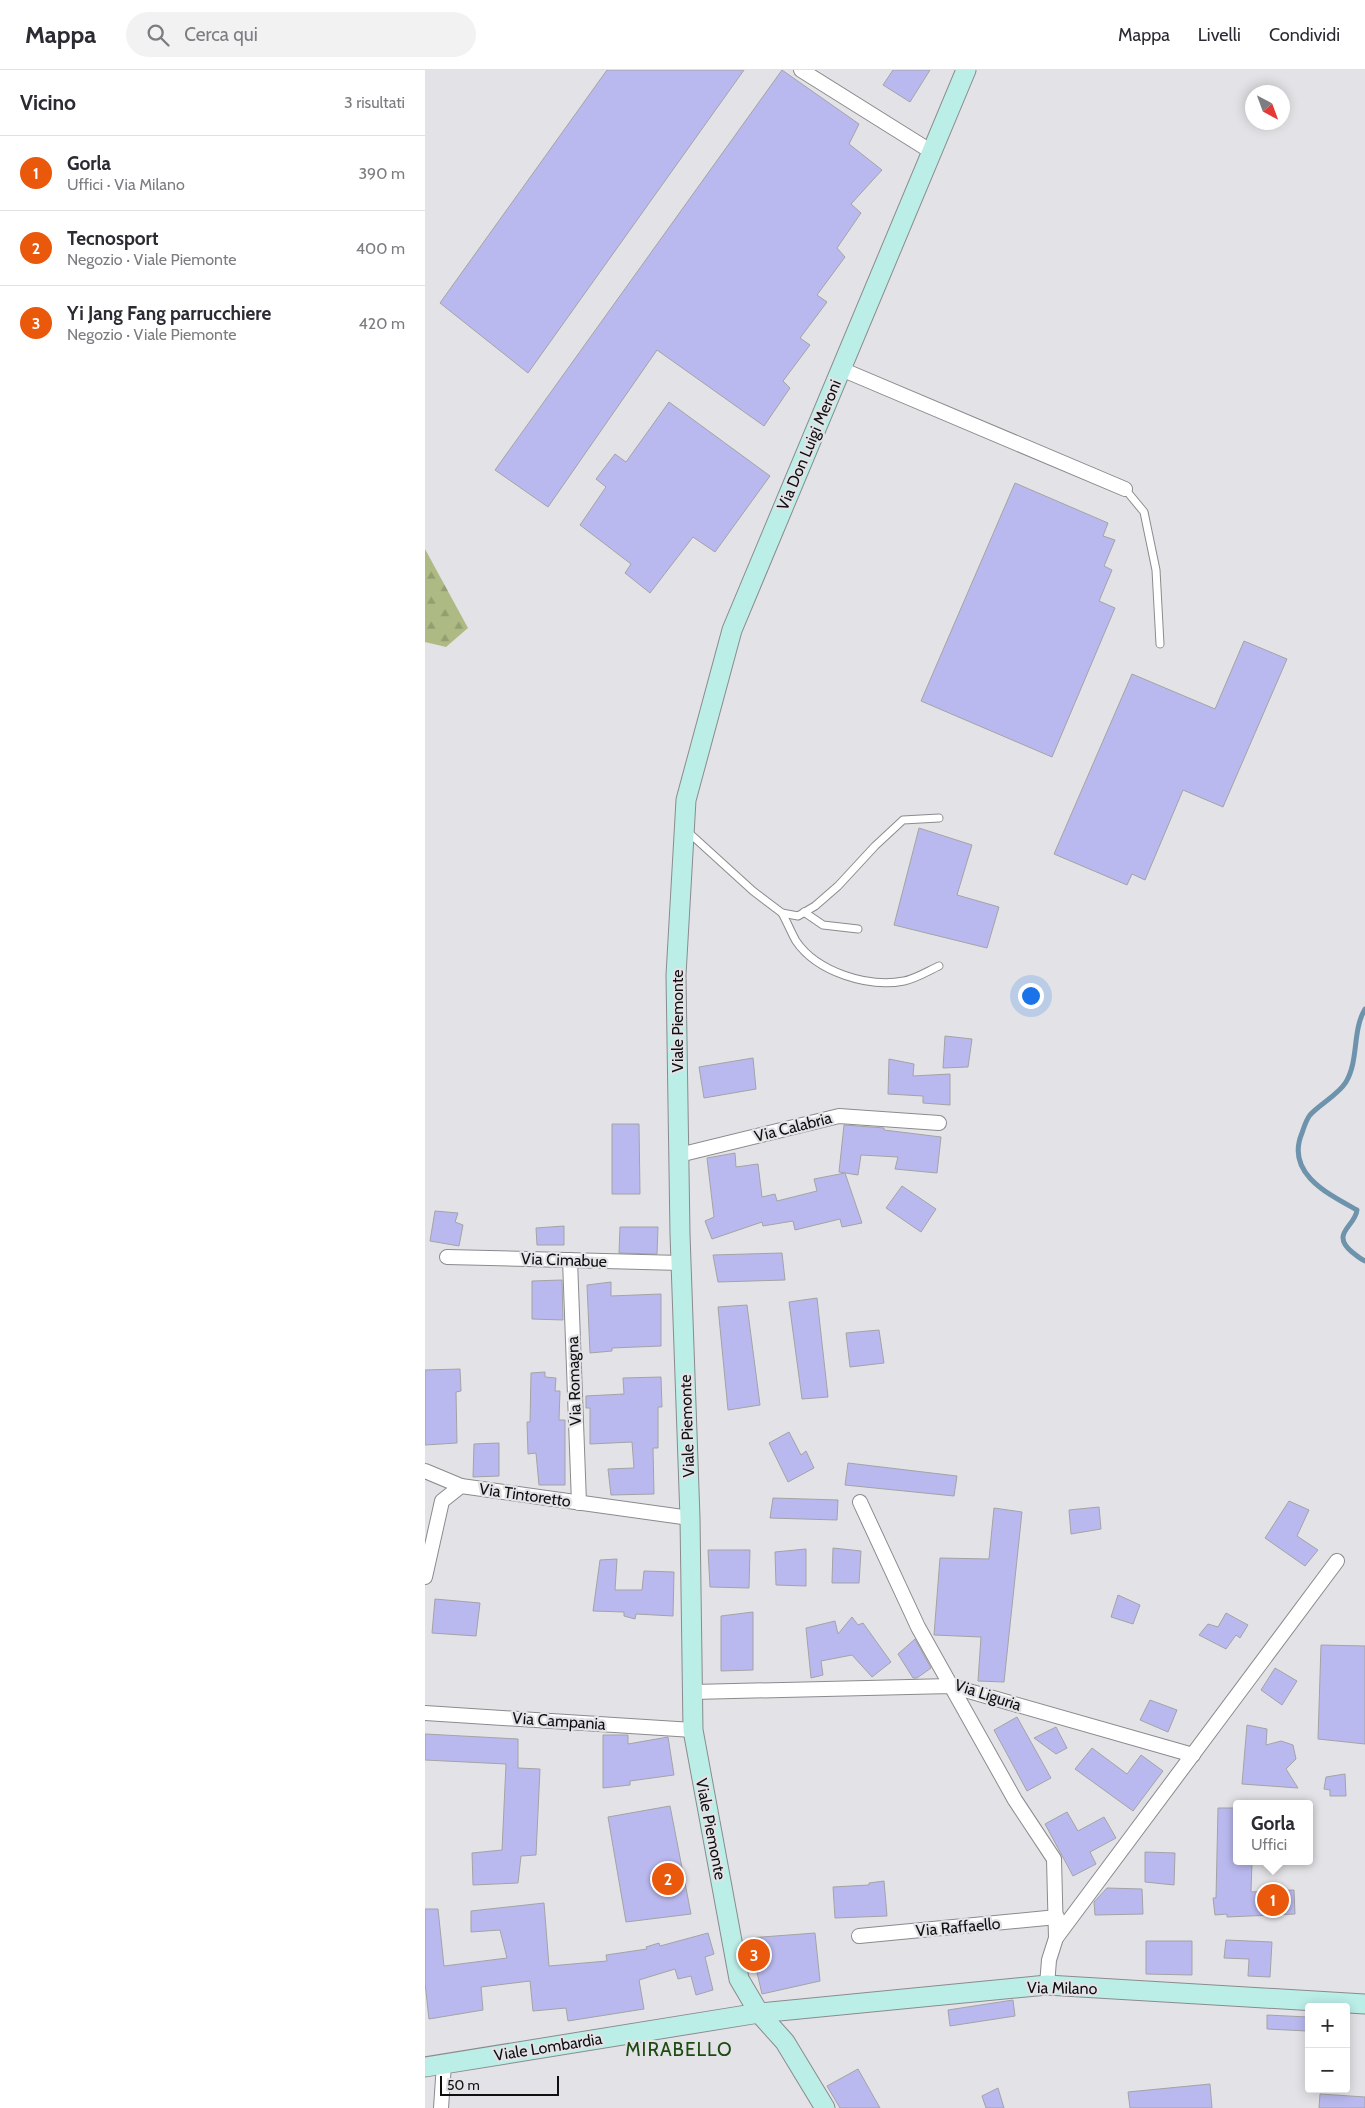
<!DOCTYPE html>
<html lang="it">
<head>
<meta charset="utf-8">
<style>
	:root { --surface:#fff; --page:#f2f2f3; --text:#2b2b33; --muted:#7c7c81; --line:#e1e1e2; --accent:#ea580c }
	body { margin:0; font-family:Cabin,sans-serif; background:var(--page); color:var(--text) }
	.controls { position:absolute; right:15px; bottom:15px; display:grid; overflow:hidden; border-radius:5px; box-shadow:0 2px 12px #0003 }
	.controls button { width:45px; height:45px; display:grid; place-items:center; padding:0; border:0; border-bottom:1px solid var(--line); background:var(--surface); color:var(--text); font:25px sans-serif }
	.compass { position:absolute; left:820px; top:15px; width:45px; height:45px; border-radius:50%; background:var(--surface); box-shadow:0 2px 12px #0003; rotate:139deg }
	.scale { position:absolute; left:15px; bottom:12px; width:119px; box-sizing:border-box; padding-left:5px; border:2px solid #0f0f10; border-top:0; font-size:14px; line-height:18px; white-space:nowrap; color:#0f0f10; -webkit-text-stroke:4px #e3e3e7; paint-order:stroke }
	.you { position:absolute; left:605px; top:925px; width:18px; height:18px; margin:-12px; border:4px solid #fff; border-radius:50%; background:#1a73e8; box-shadow:0 0 0 8px #1a73e833 }
	.badge { display:grid; place-items:center; width:32px; height:32px; border-radius:50%; background:var(--accent); color:#fff; font-size:16px; font-weight:700 }
	.pin { position:absolute; translate:-50% -50%; border:2px solid #fff; box-shadow:0 1px 5px #0006 }
	.popup { position:absolute; left:808px; top:1730px; width:80px; height:65px; box-sizing:border-box; display:grid; place-content:center; border-radius:5px; background:var(--surface); filter:drop-shadow(0 1px 4px #0005); font-size:16px; white-space:nowrap; color:var(--muted) }
	.popup b { font-size:19px; color:var(--text) }
	.popup::after { content:''; position:absolute; left:50%; top:100%; margin-left:-10px; border:10px solid transparent; border-top-color:var(--surface) }
	.list { margin:0; padding:0; list-style:none }
	h2 { display:flex; justify-content:space-between; align-items:center; height:65px; margin:0; padding:0 20px; font-size:21px }
	h2 small { font-size:16px; font-weight:400; color:var(--muted) }
	.list li { display:grid; grid-template-columns:32px 1fr auto; gap:15px; align-items:center; box-sizing:border-box; height:75px; padding:0 20px; border-top:1px solid var(--line) }
	.list b { display:block; font-size:19px; white-space:nowrap }
	.list p { margin:0; font-size:16px; white-space:nowrap; color:var(--muted) }
	.list em { font-size:16px; font-style:normal; color:var(--muted) }
	.icon { flex:none; width:28px; height:28px; fill:none; stroke:currentColor; stroke-width:2; stroke-linecap:round; stroke-linejoin:round }
	.map { position:relative; flex:none; width:940px; height:2038px; overflow:hidden }
	header { display:flex; align-items:center; gap:30px; box-sizing:border-box; height:70px; padding:0 25px; background:var(--surface); border-bottom:1px solid var(--line) }
	header strong { font-size:24px }
	nav { display:flex; gap:28px; margin-inline-start:auto; font-size:18px }
	.search { width:350px; height:45px; background:var(--page); display:flex; align-items:center; gap:12px; box-sizing:border-box; padding:0 18px; border-radius:28px; color:var(--muted); font-size:19px }
	main { display:flex }
	aside { flex:1; background:var(--surface) }
	.map>svg:first-child { display:block }
	.forest { fill:url(#forest-firs) }
	.lines { fill:none; stroke-linecap:round; stroke-linejoin:round }
	.stream { stroke:#6e93ad; stroke-width:5 }
	.building { fill:#bab9ef; stroke:#a3a3a6 }
	.lane-casing { stroke:#8b8b8e; stroke-width:9 }
	.street-casing { stroke:#8b8b8e; stroke-width:16 }
	.secondary-casing { stroke:#8b8b8e; stroke-width:21 }
	.lane { stroke:#fff; stroke-width:7 }
	.street { stroke:#fff; stroke-width:14 }
	.secondary { stroke:#baeee7; stroke-width:19 }
	.labels { text-anchor:middle; dominant-baseline:central; stroke-width:4.5; stroke-linejoin:round; paint-order:stroke }
	.street-label { font-size:16px; fill:#0f0f10; stroke:#e3e3e7 }
	.quarter-label { font-size:19px; letter-spacing:1px; fill:#1d4b11; stroke:#e3e3e7 }
</style>
</head>
<body>
<header>
<strong>Mappa</strong>
<div class="search"><svg class="icon" aria-label="search" viewBox="0 0 24 24"><circle cx="10" cy="10" r="6"/><path d="M15 15l6 6"/></svg>Cerca qui</div>
<nav><a>Mappa</a><a>Livelli</a><a>Condividi</a></nav>
</header>
<main>
<aside>
<h2>Vicino<small>3 risultati</small></h2>
<ul class="list">
<li><span class="badge">1</span><div><b>Gorla</b><p>Uffici · Via Milano</p></div><em>390 m</em></li>
<li><span class="badge">2</span><div><b>Tecnosport</b><p>Negozio · Viale Piemonte</p></div><em>400 m</em></li>
<li><span class="badge">3</span><div><b>Yi Jang Fang parrucchiere</b><p>Negozio · Viale Piemonte</p></div><em>420 m</em></li>
</ul>
</aside>
<div class="map">
<svg width="940" height="2038" viewBox="0 0 940 2038">
	<defs>
		<pattern id="forest-firs" width="22" height="20" patternUnits="userSpaceOnUse" patternTransform="scale(1.25)"><rect width="22" height="20" fill="#aeba84"/><path d="M5 1l3.5 6h-7zM16 11l3.5 6h-7z" fill="#949f71"/></pattern>
	</defs>
	<rect width="100%" height="100%" fill="#e3e3e7"/>
	<polygon class="forest" points="0,479 43,558 21,577 0,572"/>
	<g class="lines">
		<path class="stream" d="M 940,939 C 927,961 934,990 921,1012 C 913,1025 895,1034 885,1045 C 881,1050 879,1057 877,1063 C 860,1103 903,1124 932,1140 C 930,1157 905,1163 927,1182 C 931,1185 935,1189 940,1191"/>
	</g>
	<g class="building">
		<polygon points="182,0 319,0 103,303 15,233"/>
		<polygon points="357,0 434,54 424,74 457,100 426,134 436,143 412,178 420,187 392,225 402,232 375,268 385,275 358,311 365,318 339,356 232,280 123,437 70,400"/>
		<polygon points="468,0 505,0 485,32 458,15"/>
		<polygon points="244,332 345,406 290,482 268,467 225,523 200,503 206,494 155,455 181,417 171,409 190,384 201,392"/>
		<polygon points="590,413 683,453 678,466 690,470 679,496 687,500 674,531 690,538 627,687 496,631"/>
		<polygon points="819,571 862,589 798,737 758,720 720,810 707,804 702,815 629,784 707,604 790,639"/>
		<polygon points="494,758 547,775 532,825 574,837 562,878 469,855"/>
		<polygon points="520,966 547,969 543,997 518,998"/>
		<polygon points="328,988 331,1019 279,1028 274,997"/>
		<polygon points="464,989 489,994 488,1006 525,1004 525,1035 498,1033 498,1026 463,1024"/>
		<polygon points="187,1054 214,1054 215,1124 187,1124"/>
		<polygon points="419,1055 459,1058 459,1060 516,1067 512,1103 470,1099 473,1087 436,1085 433,1105 414,1102"/>
		<polygon points="310,1083 311,1097 333,1094 337,1127 350,1124 352,1131 392,1121 389,1109 420,1103 437,1153 417,1157 415,1149 370,1160 368,1151 338,1156 337,1152 287,1169 280,1151 289,1147 282,1088"/>
		<polygon points="477,1116 511,1139 496,1162 461,1138"/>
		<polygon points="10,1141 33,1143 30,1152 38,1155 34,1176 5,1171"/>
		<polygon points="139,1156 139,1175 112,1175 111,1158"/>
		<polygon points="195,1157 233,1157 232,1184 194,1183"/>
		<polygon points="357,1183 360,1210 293,1212 288,1185"/>
		<polygon points="137,1210 138,1250 107,1249 107,1211"/>
		<polygon points="186,1212 186,1226 236,1224 236,1276 187,1278 187,1281 165,1283 162,1215"/>
		<polygon points="392,1228 403,1327 377,1329 364,1232"/>
		<polygon points="322,1235 335,1335 303,1340 293,1237"/>
		<polygon points="454,1260 459,1293 425,1297 421,1263"/>
		<polygon points="35,1299 36,1321 31,1322 32,1373 0,1375 0,1300"/>
		<polygon points="120,1302 120,1307 131,1308 130,1321 135,1321 134,1350 140,1350 140,1415 114,1415 111,1383 103,1384 102,1352 105,1352 106,1303"/>
		<polygon points="236,1307 237,1337 233,1337 233,1378 228,1378 229,1424 186,1425 183,1399 209,1398 207,1372 165,1374 165,1338 161,1338 161,1326 199,1324 198,1308"/>
		<polygon points="364,1362 376,1385 381,1381 389,1398 363,1412 344,1373"/>
		<polygon points="74,1373 74,1406 48,1407 49,1374"/>
		<polygon points="423,1393 532,1406 529,1426 420,1415"/>
		<polygon points="348,1428 413,1430 412,1450 345,1448"/>
		<polygon points="864,1431 884,1440 872,1466 893,1480 880,1496 840,1468"/>
		<polygon points="674,1437 676,1459 646,1464 644,1440"/>
		<polygon points="569,1438 597,1442 579,1612 553,1611 556,1567 509,1565 515,1488 564,1489"/>
		<polygon points="408,1478 436,1481 434,1513 407,1513"/>
		<polygon points="381,1479 381,1516 351,1515 350,1482"/>
		<polygon points="283,1480 325,1480 324,1518 285,1517"/>
		<polygon points="192,1489 190,1520 217,1520 219,1501 249,1502 248,1546 211,1544 210,1549 199,1546 199,1542 168,1541 175,1490"/>
		<polygon points="693,1525 715,1535 708,1554 686,1547"/>
		<polygon points="10,1529 55,1533 51,1566 7,1563"/>
		<polygon points="328,1542 328,1600 296,1601 296,1546"/>
		<polygon points="801,1543 823,1555 815,1568 811,1565 801,1579 774,1565 783,1554 793,1557"/>
		<polygon points="427,1547 433,1555 438,1553 466,1592 447,1607 427,1585 396,1591 398,1605 386,1608 381,1558 410,1551 413,1564"/>
		<polygon points="490,1569 506,1598 492,1608 488,1608 473,1584"/>
		<polygon points="896,1575 940,1576 940,1674 893,1669"/>
		<polygon points="850,1598 872,1611 857,1635 836,1620"/>
		<polygon points="725,1630 752,1640 743,1662 715,1650"/>
		<polygon points="592,1647 626,1708 602,1721 569,1660"/>
		<polygon points="822,1655 842,1659 841,1675 856,1671 868,1675 871,1689 861,1699 873,1718 817,1714"/>
		<polygon points="631,1657 642,1678 631,1684 609,1668"/>
		<polygon points="0,1664 93,1669 93,1698 115,1699 111,1785 96,1786 93,1813 48,1815 47,1783 77,1780 81,1694 0,1690"/>
		<polygon points="178,1665 203,1665 203,1674 243,1667 249,1705 205,1711 205,1715 178,1718"/>
		<polygon points="667,1678 702,1704 716,1685 738,1701 708,1741 650,1699"/>
		<polygon points="920,1704 921,1726 905,1726 905,1720 899,1719 901,1707"/>
		<polygon points="245,1736 266,1844 201,1852 183,1747"/>
		<polygon points="793,1738 812,1738 812,1791 827,1791 826,1822 869,1820 870,1844 802,1847 802,1844 790,1845 788,1828 791,1828"/>
		<polygon points="642,1742 653,1761 679,1747 691,1768 665,1782 671,1794 648,1806 620,1754"/>
		<polygon points="720,1782 750,1783 749,1815 720,1812"/>
		<polygon points="459,1811 462,1846 410,1848 408,1817 444,1815 444,1813"/>
		<polygon points="682,1818 717,1819 718,1844 670,1845 669,1832"/>
		<polygon points="119,1833 124,1896 182,1891 181,1885 222,1879 221,1877 234,1873 235,1876 283,1863 289,1884 280,1887 288,1920 271,1925 266,1906 253,1909 250,1899 214,1910 219,1939 143,1951 141,1938 108,1941 105,1911 56,1917 58,1940 4,1949 0,1913 0,1839 13,1839 19,1896 82,1888 75,1860 46,1862 46,1841"/>
		<polygon points="390,1863 395,1911 337,1924 324,1868"/>
		<polygon points="801,1870 847,1872 845,1907 823,1906 824,1889 799,1888"/>
		<polygon points="721,1871 767,1871 767,1905 721,1904"/>
		<polygon points="588,1930 590,1946 525,1956 523,1940"/>
		<polygon points="842,1945 883,1947 882,1961 842,1959"/>
		<polygon points="433,1999 455,2038 415,2038 402,2016"/>
		<polygon points="785,2014 787,2038 705,2038 703,2022"/>
		<polygon points="573,2018 579,2038 561,2038 557,2026"/>
		<polygon points="895,2024 940,2027 940,2038 894,2038"/>
	</g>
	<g class="lines">
		<defs>
			<g id="lane">
				<polyline points="700,419 719,442 731,500 735,574"/>
				<polyline points="262,761 328,821 357,843 373,846 390,836 413,816 450,776 478,750 514,748"/>
				<polyline points="379,842 398,855 433,859"/>
				<path d="M 357,843 C 362,852 366,862 371,871 C 392,902 443,918 479,911 C 490,909 503,901 514,896"/>
			</g>
			<g id="street">
				<polyline points="376,0 507,82"/>
				<polyline points="416,299 700,419"/>
				<polyline points="254,1085 414,1046 514,1053"/>
				<polyline points="22,1187 256,1193"/>
				<polyline points="145,1190 154,1433"/>
				<polyline points="0,1401 36,1416"/>
				<polyline points="435,1432 493,1557 590,1730 629,1789 631,1868"/>
				<polyline points="0,1507 17,1431 36,1416 265,1448"/>
				<polyline points="268,1622 526,1616 768,1685"/>
				<polyline points="0,1643 268,1660"/>
				<polyline points="434,1866 632,1847"/>
				<polyline points="622,1915 624,1890 631,1868 912,1491"/>
				<polyline points="16,2038 19,1994"/>
			</g>
			<g id="secondary">
				<polyline points="0,1997 334,1943 622,1915 940,1934"/>
				<polyline points="400,2038 360,1972 334,1943 314,1909 268,1660 265,1448 255,1164 251,905 261,730 307,560 541,0"/>
			</g>
		</defs>
		<use href="#lane" class="lane-casing"/>
		<use href="#street" class="street-casing"/>
		<use href="#secondary" class="secondary-casing"/>
		<use href="#lane" class="lane"/>
		<use href="#street" class="street"/>
		<use href="#secondary" class="secondary"/>
	</g>
	<g class="labels">
		<g class="street-label">
			<text transform="translate(384 375) rotate(-67)">Via Don Luigi Meroni</text>
			<text transform="translate(252 951) rotate(-90)">Viale Piemonte</text>
			<text transform="translate(368 1057) rotate(-14)">Via Calabria</text>
			<text transform="translate(139 1190) rotate(2)">Via Cimabue</text>
			<text transform="translate(149 1311) rotate(-92)">Via Romagna</text>
			<text transform="translate(262 1356) rotate(-92)">Viale Piemonte</text>
			<text transform="translate(100 1425) rotate(8)">Via Tintoretto</text>
			<text transform="translate(563 1625) rotate(18)">Via Liguria</text>
			<text transform="translate(134 1651) rotate(4)">Via Campania</text>
			<text transform="translate(286 1759) rotate(79)">Viale Piemonte</text>
			<text transform="translate(533 1857) rotate(-5)">Via Raffaello</text>
			<text transform="translate(637 1918) rotate(1)">Via Milano</text>
			<text transform="translate(123 1977) rotate(-9)">Viale Lombardia</text>
		</g>
		<g class="quarter-label">
			<text x="254" y="1979">MIRABELLO</text>
		</g>
	</g>
</svg>
<div class="controls">
<button>+</button>
<button>−</button>
</div>
<svg class="compass" viewBox="-18 -18 36 36"><path d="M0-13l5 13h-10z" fill="#e53935"/><path d="M0 13l5-13h-10z" fill="#7c7c81"/></svg>
<div class="scale">50 m</div>
<div class="you"></div>
<div class="pin badge" style="left:848px;top:1830px">1</div>
<div class="popup"><b>Gorla</b>Uffici</div>
<div class="pin badge" style="left:243px;top:1809px">2</div>
<div class="pin badge" style="left:329px;top:1885px">3</div>
</div>
</main>
</body>
</html>
